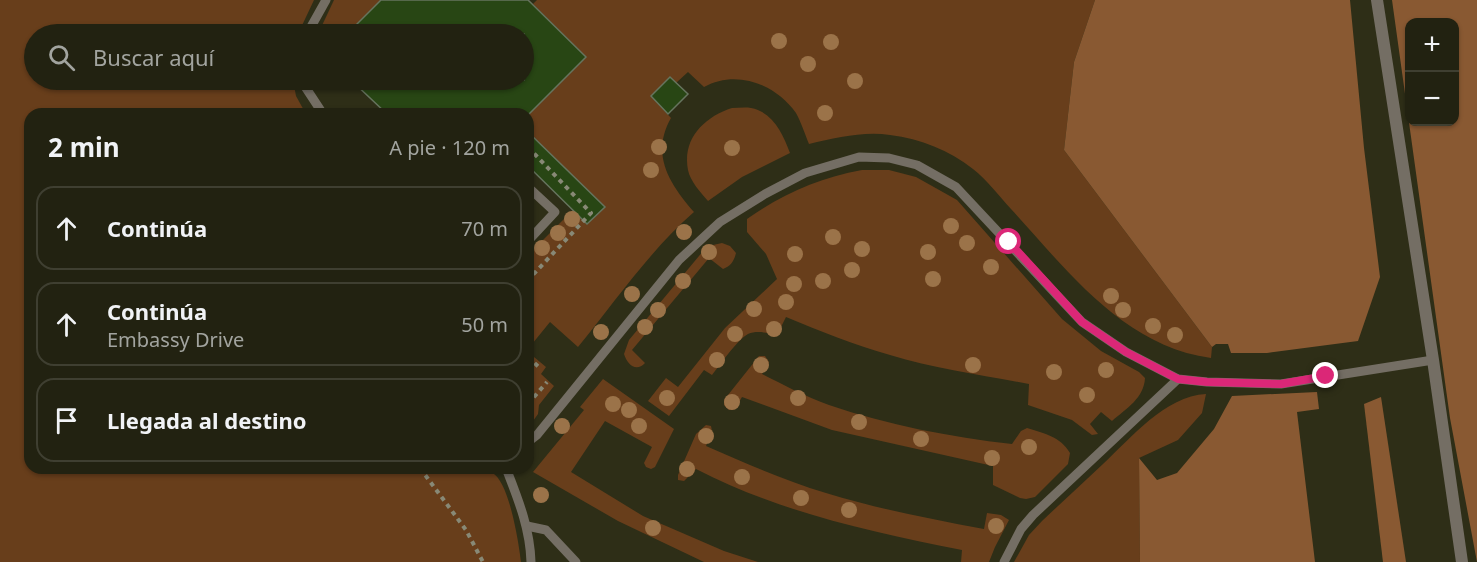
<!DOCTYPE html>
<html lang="es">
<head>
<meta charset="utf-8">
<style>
	:root { --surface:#221; --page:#2a2a1a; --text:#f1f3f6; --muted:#a2a49f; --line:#3f3f31 }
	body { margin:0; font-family:"Noto Sans",sans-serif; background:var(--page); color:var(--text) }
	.controls { position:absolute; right:18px; top:18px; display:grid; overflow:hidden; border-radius:12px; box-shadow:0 2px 4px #0004 }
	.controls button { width:54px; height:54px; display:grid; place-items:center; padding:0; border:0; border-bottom:2px solid var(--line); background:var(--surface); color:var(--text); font:30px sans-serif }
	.stop { position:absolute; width:18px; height:18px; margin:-14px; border:4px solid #db2777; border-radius:50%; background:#fff }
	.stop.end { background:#db2777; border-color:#fff; box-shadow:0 2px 6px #0008 }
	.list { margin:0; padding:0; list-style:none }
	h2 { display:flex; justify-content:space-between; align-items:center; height:78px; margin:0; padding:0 24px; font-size:26px }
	h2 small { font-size:20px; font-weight:400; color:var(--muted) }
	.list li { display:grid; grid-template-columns:39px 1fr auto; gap:18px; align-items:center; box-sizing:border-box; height:84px; margin:0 12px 12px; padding:0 12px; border:2px solid var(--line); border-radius:18px }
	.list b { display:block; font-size:22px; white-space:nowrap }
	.list p { margin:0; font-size:20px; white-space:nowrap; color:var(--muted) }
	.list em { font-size:20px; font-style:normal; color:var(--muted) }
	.icon { flex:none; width:33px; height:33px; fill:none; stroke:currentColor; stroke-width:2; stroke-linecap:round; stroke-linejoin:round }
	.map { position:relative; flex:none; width:1477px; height:562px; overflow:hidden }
	.search { position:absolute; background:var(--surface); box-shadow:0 2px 4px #0004; left:24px; top:24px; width:510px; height:66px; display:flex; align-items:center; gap:15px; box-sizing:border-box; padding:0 21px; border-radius:33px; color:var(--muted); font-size:22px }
	.panel { position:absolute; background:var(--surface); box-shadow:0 2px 4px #0004; left:24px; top:108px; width:510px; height:366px; border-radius:18px }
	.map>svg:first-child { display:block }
	.green { fill:#683e1b }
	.forest { fill:#895932; fill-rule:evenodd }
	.building { fill:#284614; stroke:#66745e; stroke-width:1.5 }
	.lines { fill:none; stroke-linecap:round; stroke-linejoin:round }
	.path { stroke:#888976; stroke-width:4; stroke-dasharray:4.5 4.5; stroke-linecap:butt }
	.service { stroke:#746e64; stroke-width:9 }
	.tertiary { stroke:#746e64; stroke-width:12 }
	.tree { fill:#9b7349 }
	.route { stroke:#db2777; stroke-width:8 }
</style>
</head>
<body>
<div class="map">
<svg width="1477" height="562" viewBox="0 0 1477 562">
	<rect width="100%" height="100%" fill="#2e2e17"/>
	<g class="green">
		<path d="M 0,0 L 314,0 L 298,34 L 34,34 L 34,80 L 293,80 L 296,96 L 306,114 L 30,114 L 30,468 L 469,468 C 476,470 485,470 492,473 C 509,480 519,544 521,562 L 0,562 Z"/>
		<polygon points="334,0 381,0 347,34 318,34"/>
		<path d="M 537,0 L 1095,0 L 1074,62 L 1064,150 L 1212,347 L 1211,358 C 1123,346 1067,270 1011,209 C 999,196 987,180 973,169 C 949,150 921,139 890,135 C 863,131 836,138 809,144 C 805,134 801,122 796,113 C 776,84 736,69 704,87 L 688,72 L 676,83 L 670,77 L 651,96 L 671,118 C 650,155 670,184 694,212 C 652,248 614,303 578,347 L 550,322 L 528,349 L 528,255 L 573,210 L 587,224 L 605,207 L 528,132 L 528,115 L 586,57 L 533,4 Z"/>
		<path d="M 732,108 C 738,108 745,107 751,108 C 773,112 783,134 790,153 L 742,177 L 708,201 C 701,193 690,181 688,170 C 682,139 704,117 732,108 Z"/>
		<path d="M 862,170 L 889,170 L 916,177 L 957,200 L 1062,319 L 1101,351 L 1139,372 L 1145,378 C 1144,398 1127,408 1112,421 L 1101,412 L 1090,424 L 1098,434 L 1092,435 L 1072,420 L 1028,405 L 1029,384 C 983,375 935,369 890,355 C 854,345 820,331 786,317 L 777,335 C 768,333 757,330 748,334 C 736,341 721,364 712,375 L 704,370 L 669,416 L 648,401 L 666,378 L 678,387 L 725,328 L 777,279 L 766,254 L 747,232 L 747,219 C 782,194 819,178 862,170 Z"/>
		<path d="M 722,243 L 730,246 L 736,253 C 734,261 731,266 723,269 L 709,258 L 632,350 L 645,363 C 636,373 627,364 624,354 L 629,340 L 704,250 L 713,245 Z"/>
		<polygon points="528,352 546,367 541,374 554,386 539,405 538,414 528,428"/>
		<path d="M 759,356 L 765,356 L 769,362 L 762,374 C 784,385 806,397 829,405 C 888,425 950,437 1012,444 L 1021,431 L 1027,428 C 1045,434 1060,436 1070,453 L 1068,464 L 1035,497 L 1026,499 L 1020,498 L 993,485 L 993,466 L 832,430 L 742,397 L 735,409 L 729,410 L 724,405 L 724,400 Z"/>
		<polygon points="603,379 674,429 655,467 651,469 646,467 644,463 652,447 605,421 571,472 643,516 724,551 758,562 704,562 618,521 533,472 584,410 580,407"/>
		<path d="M 1206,394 L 1202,413 L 1178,440 L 1139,458 L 1140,562 L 1014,562 L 1029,535 L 1042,521 C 1062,502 1083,483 1103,464 C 1131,438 1165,396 1206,394 Z"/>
		<path d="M 706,425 L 711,426 L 712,431 L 706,446 C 745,463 785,481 826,493 C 878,509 931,519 984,529 L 987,513 L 1001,515 L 1009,520 L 995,547 L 989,562 L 961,562 L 962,550 C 871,532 779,512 696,469 L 684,481 L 678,480 L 678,475 L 696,434 Z"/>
	</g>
	<g class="forest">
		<polygon points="1095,0 1350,0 1364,148 1380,277 1358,341 1267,353 1231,353 1228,344 1216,344 1212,347 1064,150 1074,62"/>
		<path d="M 1392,0 L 1477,0 L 1477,562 L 1450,418 ZM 1454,22 L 1454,122 L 1410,122 L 1410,22 Z"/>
		<polygon points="1317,392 1319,409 1297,412 1315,562 1140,562 1139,458 1157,480 1177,473 1214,429 1232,396"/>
		<polygon points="1381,397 1406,562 1383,562 1364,404"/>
	</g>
	<g class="building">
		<polygon points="381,0 528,0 586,57 529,114 387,114 351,80 524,80 524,34 347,34"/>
		<polygon points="670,77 688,94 668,114 651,96"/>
		<polygon points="528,132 605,207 587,224 528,166"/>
	</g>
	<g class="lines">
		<g class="path">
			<polyline points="528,147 591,213 528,280"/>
			<polyline points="528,357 541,369"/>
			<polyline points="528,404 547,382"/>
			<polyline points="420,468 466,530 483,562"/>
		</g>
		<g class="service">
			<polyline points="307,34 326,0"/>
			<polyline points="304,80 304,85 323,114"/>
			<polyline points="528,187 555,212 528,241"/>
			<polyline points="528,442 537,435 679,260 720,222 765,194 805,173 859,157 889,158 917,165 956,187 1082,322 1126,352 1178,379 1207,382 1281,384 1433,360"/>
			<path d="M 506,468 C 518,499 530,528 531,562"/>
			<polyline points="527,526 546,530 576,562"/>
			<polyline points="1004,562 1021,529 1033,515 1178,379"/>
		</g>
		<polyline class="tertiary" points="1377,0 1433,360 1462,562"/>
	</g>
	<g class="tree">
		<circle cx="779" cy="41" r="8"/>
		<circle cx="831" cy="42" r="8"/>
		<circle cx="808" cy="64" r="8"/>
		<circle cx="855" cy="81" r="8"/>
		<circle cx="825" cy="113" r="8"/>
		<circle cx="659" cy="147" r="8"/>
		<circle cx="732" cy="148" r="8"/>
		<circle cx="651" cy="170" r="8"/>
		<circle cx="572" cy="219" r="8"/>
		<circle cx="951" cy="226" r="8"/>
		<circle cx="684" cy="232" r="8"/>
		<circle cx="558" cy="233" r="8"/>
		<circle cx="833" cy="237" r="8"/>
		<circle cx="967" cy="243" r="8"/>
		<circle cx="542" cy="248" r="8"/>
		<circle cx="862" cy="249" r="8"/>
		<circle cx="709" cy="252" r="8"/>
		<circle cx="928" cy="252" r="8"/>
		<circle cx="795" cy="254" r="8"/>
		<circle cx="991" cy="267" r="8"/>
		<circle cx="852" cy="270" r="8"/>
		<circle cx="933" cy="279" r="8"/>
		<circle cx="683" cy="281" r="8"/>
		<circle cx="823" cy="281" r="8"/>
		<circle cx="794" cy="284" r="8"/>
		<circle cx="632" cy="294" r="8"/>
		<circle cx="1111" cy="296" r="8"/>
		<circle cx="786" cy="302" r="8"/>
		<circle cx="754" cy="309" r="8"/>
		<circle cx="658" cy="310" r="8"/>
		<circle cx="1123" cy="310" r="8"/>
		<circle cx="1153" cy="326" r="8"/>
		<circle cx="645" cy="327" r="8"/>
		<circle cx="774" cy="329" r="8"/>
		<circle cx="601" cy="332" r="8"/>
		<circle cx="735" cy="334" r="8"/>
		<circle cx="1175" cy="335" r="8"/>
		<circle cx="717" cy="360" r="8"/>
		<circle cx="761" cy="365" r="8"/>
		<circle cx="973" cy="365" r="8"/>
		<circle cx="1106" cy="370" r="8"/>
		<circle cx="1054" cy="372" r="8"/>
		<circle cx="1087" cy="395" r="8"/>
		<circle cx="667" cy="398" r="8"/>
		<circle cx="798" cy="398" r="8"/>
		<circle cx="732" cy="402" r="8"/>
		<circle cx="613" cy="404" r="8"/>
		<circle cx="629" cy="410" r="8"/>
		<circle cx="859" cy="422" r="8"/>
		<circle cx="562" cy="426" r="8"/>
		<circle cx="639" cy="426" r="8"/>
		<circle cx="706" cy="436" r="8"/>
		<circle cx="921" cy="439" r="8"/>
		<circle cx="1029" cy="447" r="8"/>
		<circle cx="992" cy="458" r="8"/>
		<circle cx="687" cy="469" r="8"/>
		<circle cx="742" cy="477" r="8"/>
		<circle cx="541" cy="495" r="8"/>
		<circle cx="801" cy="498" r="8"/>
		<circle cx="849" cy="510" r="8"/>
		<circle cx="996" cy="526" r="8"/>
		<circle cx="653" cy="528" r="8"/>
	</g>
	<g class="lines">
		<polyline class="route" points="1009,242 1082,322 1126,352 1178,379 1207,382 1281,384 1326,376"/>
	</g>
</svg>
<div class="controls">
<button>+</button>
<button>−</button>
</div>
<div class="stop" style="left:1009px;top:242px"></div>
<div class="stop end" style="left:1326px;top:376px"></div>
<div class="search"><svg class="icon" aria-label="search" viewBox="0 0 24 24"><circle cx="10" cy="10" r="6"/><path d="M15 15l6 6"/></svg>Buscar aquí</div>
<section class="panel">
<h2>2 min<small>A pie · 120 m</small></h2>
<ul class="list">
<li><svg class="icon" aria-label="ahead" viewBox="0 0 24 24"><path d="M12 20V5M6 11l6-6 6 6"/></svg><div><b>Continúa</b></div><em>70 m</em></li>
<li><svg class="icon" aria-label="ahead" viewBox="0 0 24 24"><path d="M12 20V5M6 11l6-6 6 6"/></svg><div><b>Continúa</b><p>Embassy Drive</p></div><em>50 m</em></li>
<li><svg class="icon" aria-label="arrive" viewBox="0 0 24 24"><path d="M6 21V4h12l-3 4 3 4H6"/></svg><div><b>Llegada al destino</b></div></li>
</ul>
</section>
</div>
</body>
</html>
